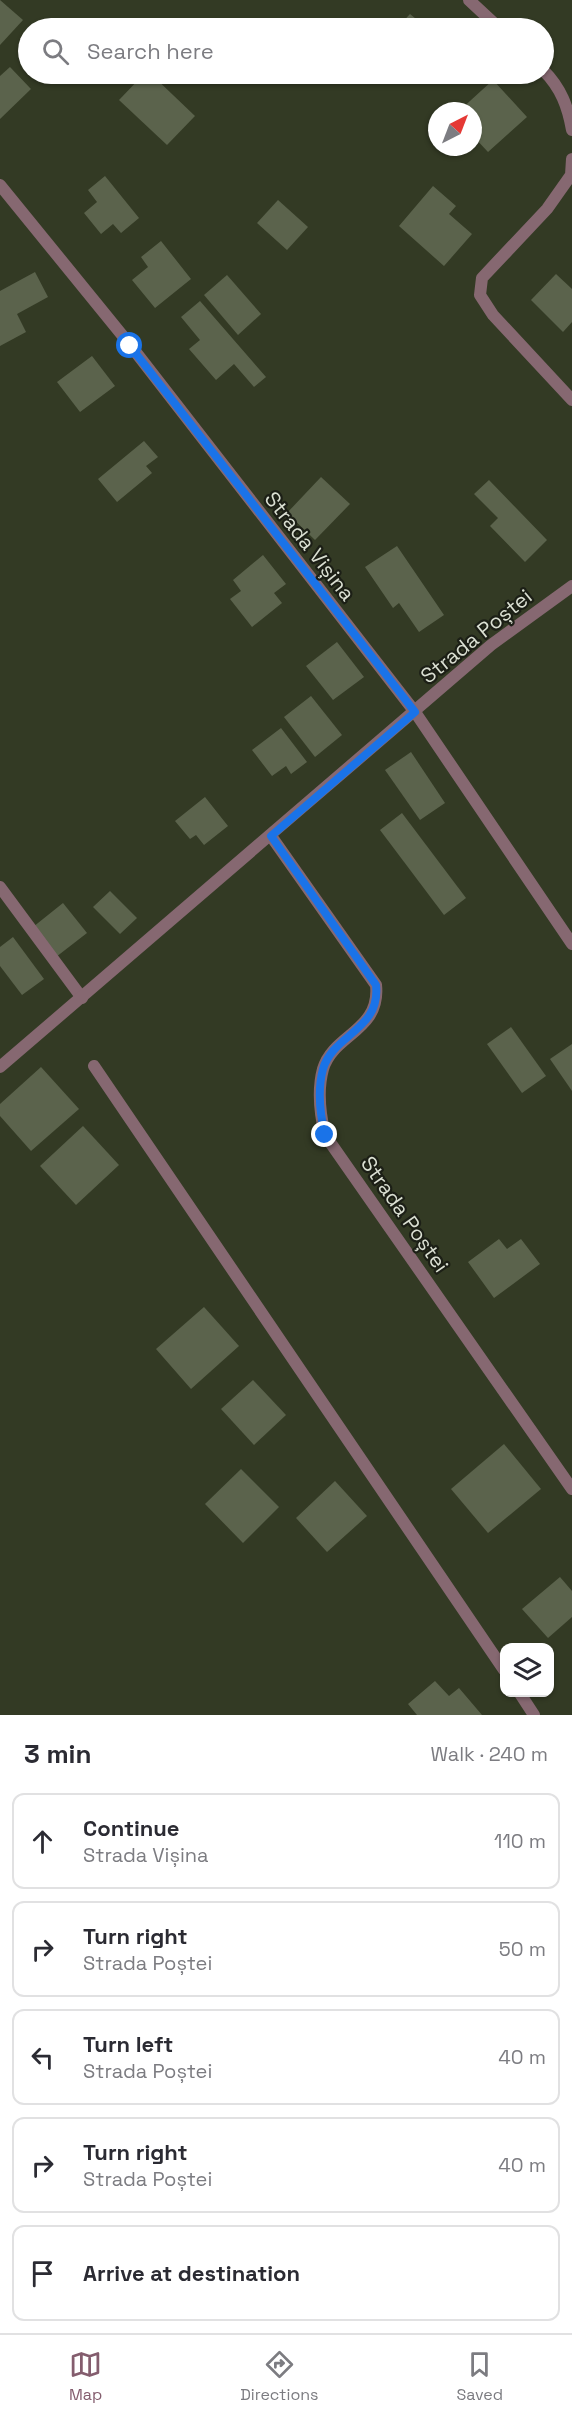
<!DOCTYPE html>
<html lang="en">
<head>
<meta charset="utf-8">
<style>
	:root { --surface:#fff; --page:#f2f2f3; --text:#2b2b33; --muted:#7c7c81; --line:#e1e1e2; --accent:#845d6e }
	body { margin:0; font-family:"Space Grotesk",sans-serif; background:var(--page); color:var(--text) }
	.controls { position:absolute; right:18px; bottom:18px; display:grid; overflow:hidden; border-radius:12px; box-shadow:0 2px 4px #0004 }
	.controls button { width:54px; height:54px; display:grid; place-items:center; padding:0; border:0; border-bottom:2px solid var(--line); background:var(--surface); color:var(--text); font:30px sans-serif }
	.compass { position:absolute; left:428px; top:102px; width:54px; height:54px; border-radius:50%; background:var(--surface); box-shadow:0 2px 4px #0004; rotate:42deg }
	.stop { position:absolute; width:18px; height:18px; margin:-14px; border:4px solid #1a73e8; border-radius:50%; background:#fff }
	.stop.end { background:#1a73e8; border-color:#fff; box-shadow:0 2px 6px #0008 }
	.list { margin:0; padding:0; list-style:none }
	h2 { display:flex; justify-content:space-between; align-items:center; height:78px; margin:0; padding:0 24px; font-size:26px }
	h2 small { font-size:20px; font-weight:400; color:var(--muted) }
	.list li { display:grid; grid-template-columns:39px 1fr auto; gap:18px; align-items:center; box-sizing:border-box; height:96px; margin:0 12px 12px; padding:0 12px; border:2px solid var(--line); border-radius:12px }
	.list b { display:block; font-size:22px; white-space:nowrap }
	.list p { margin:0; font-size:20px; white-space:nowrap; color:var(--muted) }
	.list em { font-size:20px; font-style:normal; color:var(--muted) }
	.icon { flex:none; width:33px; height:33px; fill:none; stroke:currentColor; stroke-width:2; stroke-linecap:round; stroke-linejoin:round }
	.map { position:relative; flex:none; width:572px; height:1715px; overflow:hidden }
	.search { position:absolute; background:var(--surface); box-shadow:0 2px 4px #0004; left:18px; right:18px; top:18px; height:66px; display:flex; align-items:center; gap:15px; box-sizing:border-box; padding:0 21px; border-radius:33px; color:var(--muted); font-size:22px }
	.sheet { height:618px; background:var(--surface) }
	nav { display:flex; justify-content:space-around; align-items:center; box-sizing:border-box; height:84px; border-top:2px solid var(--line); background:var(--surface); font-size:16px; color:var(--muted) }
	nav a { display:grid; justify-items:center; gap:3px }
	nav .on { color:var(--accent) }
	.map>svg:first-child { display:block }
	.building { fill:#5b634c }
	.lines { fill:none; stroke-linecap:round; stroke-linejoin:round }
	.street { stroke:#866871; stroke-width:12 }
	.route { stroke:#1a73e8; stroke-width:8 }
	.labels { text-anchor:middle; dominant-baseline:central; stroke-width:4.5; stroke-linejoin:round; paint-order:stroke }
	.street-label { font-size:21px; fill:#dadfd2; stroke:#1c1f16 }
</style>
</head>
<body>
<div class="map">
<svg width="572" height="1715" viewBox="0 0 572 1715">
	<rect width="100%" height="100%" fill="#333a24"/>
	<g class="building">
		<polygon points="0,0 23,20 0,45"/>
		<polygon points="410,14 427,28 397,28"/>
		<polygon points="10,67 31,89 0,119 0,76"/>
		<polygon points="144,74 151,74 195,116 167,145 119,100"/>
		<polygon points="493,80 527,117 488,152 473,136 473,111 459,111"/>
		<polygon points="105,176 139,218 121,233 113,224 101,234 84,213 97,202 88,190"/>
		<polygon points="433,186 456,206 449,214 472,234 444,266 399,226"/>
		<polygon points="278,200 308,227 287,250 257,223"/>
		<polygon points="161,241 191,279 155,308 132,280 148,267 141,257"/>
		<polygon points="35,272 48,297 17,314 26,332 0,346 0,291"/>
		<polygon points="556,274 572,289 572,322 563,332 531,300"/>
		<polygon points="227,275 261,314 238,335 204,295"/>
		<polygon points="200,301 266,377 254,387 234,364 216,380 189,349 200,340 181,317"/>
		<polygon points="92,356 115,386 80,412 57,382"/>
		<polygon points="144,441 158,457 146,466 152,473 117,502 98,479"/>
		<polygon points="321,477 350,504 315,540 287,513"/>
		<polygon points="489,480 547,540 525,562 490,526 498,518 474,494"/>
		<polygon points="397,546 444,615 419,632 399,603 393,608 365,567"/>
		<polygon points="263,555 286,584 274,593 282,603 252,627 230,599 241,591 233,580"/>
		<polygon points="337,642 364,677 333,700 306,666"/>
		<polygon points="311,696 342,735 315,757 284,717"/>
		<polygon points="281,728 307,762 291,774 286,766 272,776 252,750"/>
		<polygon points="411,752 445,803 420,820 385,770"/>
		<polygon points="205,797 228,826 204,845 196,835 190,839 175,821"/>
		<polygon points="402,813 466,898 444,915 380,830"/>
		<polygon points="110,891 137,918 120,934 93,907"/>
		<polygon points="63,903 87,933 56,957 33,927"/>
		<polygon points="13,937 44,979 22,995 0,966 0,947"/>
		<polygon points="511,1027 546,1076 522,1093 487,1044"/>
		<polygon points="572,1044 572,1091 550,1059"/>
		<polygon points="41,1067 79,1109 31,1151 0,1116 0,1104"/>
		<polygon points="83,1126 119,1165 76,1205 40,1166"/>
		<polygon points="499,1239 507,1249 521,1239 540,1264 494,1298 468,1262"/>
		<polygon points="204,1307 239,1346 191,1389 156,1349"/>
		<polygon points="253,1380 286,1415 254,1445 221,1409"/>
		<polygon points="504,1444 541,1489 488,1533 451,1489"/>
		<polygon points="241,1469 279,1507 243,1543 205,1504"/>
		<polygon points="335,1481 367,1516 327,1552 296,1518"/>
		<polygon points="560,1577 572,1591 572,1617 548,1638 522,1609"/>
		<polygon points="435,1681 449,1696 459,1688 482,1715 417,1715 408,1704"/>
	</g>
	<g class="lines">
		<g class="street">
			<polyline points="469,0 499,28"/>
			<path d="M 544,71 C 561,88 568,107 572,130"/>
			<polyline points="572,159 571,175 547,209 482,278 480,295 493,315 572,400"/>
			<polyline points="0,185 131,346 415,712 572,944"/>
			<path d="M 271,836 L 376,985 C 381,1031 333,1034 323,1069 C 317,1091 320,1114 325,1135 L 572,1489"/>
			<polyline points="0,887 82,998"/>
			<polyline points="94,1066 504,1670"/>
			<polyline points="0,1067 491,645 572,586"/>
			<polyline points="519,1692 534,1715"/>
		</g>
	</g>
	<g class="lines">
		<path class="route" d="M 130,346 L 415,712 L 271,836 L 376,985 C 381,1030 333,1034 323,1069 C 317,1091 320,1114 325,1135"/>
	</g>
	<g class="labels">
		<g class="street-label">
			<text transform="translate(310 546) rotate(52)">Strada Vișina</text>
			<text transform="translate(476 636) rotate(-39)">Strada Poștei</text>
			<text transform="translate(405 1214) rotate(55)">Strada Poștei</text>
		</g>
	</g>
</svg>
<div class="controls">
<button><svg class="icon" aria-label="layers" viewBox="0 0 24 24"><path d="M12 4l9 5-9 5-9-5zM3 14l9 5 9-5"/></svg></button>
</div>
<svg class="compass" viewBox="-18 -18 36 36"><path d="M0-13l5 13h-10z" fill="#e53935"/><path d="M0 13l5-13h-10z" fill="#7c7c81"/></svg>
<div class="stop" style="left:130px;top:346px"></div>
<div class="stop end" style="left:325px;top:1135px"></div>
<div class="search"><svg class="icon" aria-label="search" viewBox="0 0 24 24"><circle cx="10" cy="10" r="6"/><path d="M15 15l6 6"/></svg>Search here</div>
</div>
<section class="sheet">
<h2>3 min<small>Walk · 240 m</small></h2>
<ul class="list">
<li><svg class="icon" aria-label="ahead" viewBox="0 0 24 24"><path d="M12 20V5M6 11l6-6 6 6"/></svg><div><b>Continue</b><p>Strada Vișina</p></div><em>110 m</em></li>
<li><svg class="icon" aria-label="right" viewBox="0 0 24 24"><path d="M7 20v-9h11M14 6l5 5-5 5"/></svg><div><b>Turn right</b><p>Strada Poștei</p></div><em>50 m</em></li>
<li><svg class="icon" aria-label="left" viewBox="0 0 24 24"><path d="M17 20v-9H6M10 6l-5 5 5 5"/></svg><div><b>Turn left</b><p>Strada Poștei</p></div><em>40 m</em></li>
<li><svg class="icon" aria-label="right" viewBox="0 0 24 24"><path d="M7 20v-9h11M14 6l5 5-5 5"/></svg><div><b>Turn right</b><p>Strada Poștei</p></div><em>40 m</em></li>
<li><svg class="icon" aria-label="arrive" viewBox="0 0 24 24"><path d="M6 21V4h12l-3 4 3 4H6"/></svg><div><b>Arrive at destination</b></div></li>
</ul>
</section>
<nav>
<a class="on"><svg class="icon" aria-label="map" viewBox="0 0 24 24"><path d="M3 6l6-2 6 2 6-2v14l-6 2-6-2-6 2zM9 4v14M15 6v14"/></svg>Map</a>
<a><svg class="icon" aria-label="directions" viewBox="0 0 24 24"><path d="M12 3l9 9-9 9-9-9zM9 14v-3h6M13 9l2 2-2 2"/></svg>Directions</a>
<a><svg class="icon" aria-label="saved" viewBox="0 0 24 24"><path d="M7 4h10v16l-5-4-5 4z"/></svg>Saved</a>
</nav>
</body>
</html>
